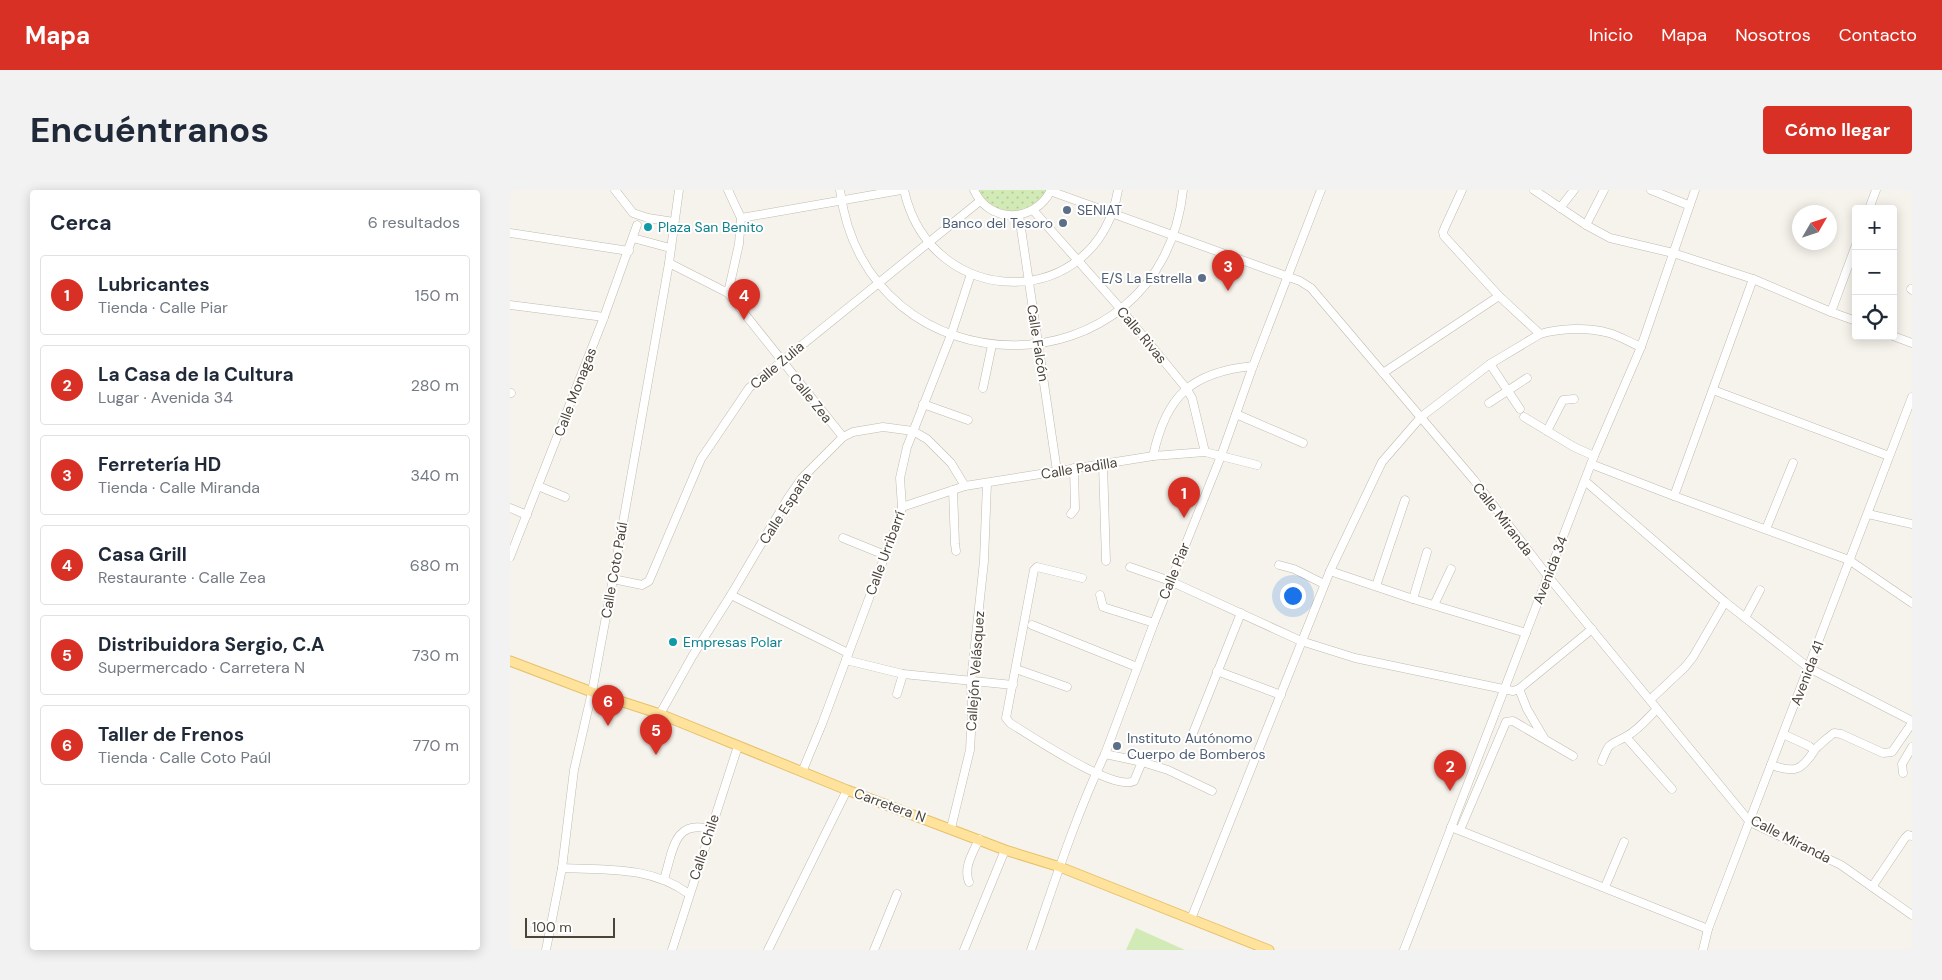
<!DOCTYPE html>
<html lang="es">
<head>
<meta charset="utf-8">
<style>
	:root { --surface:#fff; --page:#f2f2f3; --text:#1f2937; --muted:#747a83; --line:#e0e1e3; --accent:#d93025 }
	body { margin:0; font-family:"DM Sans",sans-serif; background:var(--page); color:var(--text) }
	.controls { position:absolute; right:15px; top:15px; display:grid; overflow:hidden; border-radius:5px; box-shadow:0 2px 12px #0003 }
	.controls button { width:45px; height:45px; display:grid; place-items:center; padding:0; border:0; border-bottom:1px solid var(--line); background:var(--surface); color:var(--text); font:25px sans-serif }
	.compass { position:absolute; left:1282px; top:15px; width:45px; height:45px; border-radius:50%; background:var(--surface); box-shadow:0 2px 12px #0003; rotate:51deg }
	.scale { position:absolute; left:15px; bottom:12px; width:90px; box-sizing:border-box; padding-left:5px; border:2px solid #4b4439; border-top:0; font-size:14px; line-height:18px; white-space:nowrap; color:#4b4439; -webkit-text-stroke:4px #fff; paint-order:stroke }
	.you { position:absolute; left:782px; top:405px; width:18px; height:18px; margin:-12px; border:4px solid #fff; border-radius:50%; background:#1a73e8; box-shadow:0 0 0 8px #1a73e833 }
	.badge { display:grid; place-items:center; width:32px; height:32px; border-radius:50%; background:var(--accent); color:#fff; font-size:16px; font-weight:700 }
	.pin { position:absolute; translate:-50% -41px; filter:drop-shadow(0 1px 2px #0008) }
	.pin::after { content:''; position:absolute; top:26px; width:18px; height:15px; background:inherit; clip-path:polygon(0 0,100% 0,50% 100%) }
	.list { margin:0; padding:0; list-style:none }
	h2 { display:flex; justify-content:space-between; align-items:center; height:65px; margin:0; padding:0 20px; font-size:21px }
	h2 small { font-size:16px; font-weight:400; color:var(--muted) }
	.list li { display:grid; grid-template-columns:32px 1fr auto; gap:15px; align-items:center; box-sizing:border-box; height:80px; margin:0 10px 10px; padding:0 10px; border:1px solid var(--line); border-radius:5px }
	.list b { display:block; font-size:19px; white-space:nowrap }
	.list p { margin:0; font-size:16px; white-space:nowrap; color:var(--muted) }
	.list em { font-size:16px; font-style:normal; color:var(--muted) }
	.icon { flex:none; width:28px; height:28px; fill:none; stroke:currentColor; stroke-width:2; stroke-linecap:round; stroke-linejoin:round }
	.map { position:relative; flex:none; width:1402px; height:760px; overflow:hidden; border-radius:5px }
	header { display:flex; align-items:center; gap:30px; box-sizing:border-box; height:70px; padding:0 25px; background:var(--accent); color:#fff }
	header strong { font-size:24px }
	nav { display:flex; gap:28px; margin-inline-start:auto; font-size:18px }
	.intro { display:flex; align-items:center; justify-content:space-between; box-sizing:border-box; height:120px; padding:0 30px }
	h1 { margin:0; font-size:35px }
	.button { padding:12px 22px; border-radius:5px; background:var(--accent); color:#fff; font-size:18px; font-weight:700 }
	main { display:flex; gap:30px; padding:0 30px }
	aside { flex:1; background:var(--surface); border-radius:5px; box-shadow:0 2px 12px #0003 }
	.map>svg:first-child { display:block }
	.grass { fill:url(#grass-dots) }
	.garden { fill:#d2eab5 }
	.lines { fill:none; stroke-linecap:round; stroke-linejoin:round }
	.minor-casing { stroke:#c2bbae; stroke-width:9 }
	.major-casing { stroke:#e6c16a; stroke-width:11 }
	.minor { stroke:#fff; stroke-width:8 }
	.major { stroke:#ffe39c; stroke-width:9 }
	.service-dot { fill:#5c6f8a; stroke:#fff; stroke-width:2 }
	.culture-dot { fill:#0f9aa8; stroke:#fff; stroke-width:2 }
	.labels { text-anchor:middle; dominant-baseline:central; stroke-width:4; stroke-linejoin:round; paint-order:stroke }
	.service-label { font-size:14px; fill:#4e5e75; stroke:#fff; text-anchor:start }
	.culture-label { font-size:14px; fill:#0d838f; stroke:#fff; text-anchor:start }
	.street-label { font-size:14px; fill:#4b4439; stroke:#fff }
</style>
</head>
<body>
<header>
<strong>Mapa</strong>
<nav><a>Inicio</a><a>Mapa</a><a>Nosotros</a><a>Contacto</a></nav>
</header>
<div class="intro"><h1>Encuéntranos</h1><a class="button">Cómo llegar</a></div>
<main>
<aside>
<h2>Cerca<small>6 resultados</small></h2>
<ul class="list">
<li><span class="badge">1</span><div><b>Lubricantes</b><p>Tienda · Calle Piar</p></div><em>150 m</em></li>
<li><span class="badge">2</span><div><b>La Casa de la Cultura</b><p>Lugar · Avenida 34</p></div><em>280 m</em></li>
<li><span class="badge">3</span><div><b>Ferretería HD</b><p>Tienda · Calle Miranda</p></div><em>340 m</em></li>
<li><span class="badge">4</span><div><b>Casa Grill</b><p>Restaurante · Calle Zea</p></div><em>680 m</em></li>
<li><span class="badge">5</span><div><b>Distribuidora Sergio, C.A</b><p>Supermercado · Carretera N</p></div><em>730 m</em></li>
<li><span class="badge">6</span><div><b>Taller de Frenos</b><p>Tienda · Calle Coto Paúl</p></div><em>770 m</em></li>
</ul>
</aside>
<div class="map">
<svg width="1402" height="760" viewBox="0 0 1402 760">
	<defs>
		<pattern id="grass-dots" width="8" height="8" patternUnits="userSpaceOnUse" patternTransform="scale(1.25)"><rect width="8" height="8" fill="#d2eab5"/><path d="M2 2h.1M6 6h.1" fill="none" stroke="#b6ca9c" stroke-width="1.8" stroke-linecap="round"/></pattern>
	</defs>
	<rect width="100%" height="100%" fill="#f6f3ec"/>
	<polygon class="grass" points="464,0 541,0 523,20 488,23"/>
	<polygon class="garden" points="626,738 675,760 616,760"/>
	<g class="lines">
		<defs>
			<g id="minor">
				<polyline points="105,0 123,23 138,28 164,32"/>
				<path d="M 330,0 C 357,207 651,207 673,0"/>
				<path d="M 394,0 C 421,122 587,123 608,0"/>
				<path d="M 464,0 C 479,34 525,33 541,0"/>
				<path d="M 952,0 L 935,37 L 933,42 L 934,46 L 989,106 L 1030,144 C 1051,138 1078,137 1099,143 C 1110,146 1121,153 1131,157"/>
				<polyline points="1024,0 1076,35 1100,48 1163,63 1243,89 1321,122"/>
				<polyline points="1141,0 1178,15"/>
				<polyline points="540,1 790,91 801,98 964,290 1037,385 1240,632 1331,675 1402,725"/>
				<polyline points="1050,18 1064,0"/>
				<polyline points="1359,19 1366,0"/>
				<polyline points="523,20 610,118 676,198 682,208 695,262"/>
				<polyline points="509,25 547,281"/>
				<polyline points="231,28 391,0"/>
				<polyline points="1076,35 1094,0"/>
				<polyline points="0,43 119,61"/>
				<polyline points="123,48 160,58"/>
				<polyline points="1346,55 1321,122 1346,131"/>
				<polyline points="159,73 218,103 333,247"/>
				<polyline points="1243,89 1164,306 1339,370 1402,413"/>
				<polyline points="1401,99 1402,100"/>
				<polyline points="218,103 229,54 231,28 218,0"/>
				<polyline points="0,115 94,127"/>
				<polyline points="1383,146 1402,153"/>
				<polyline points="980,174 1010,219"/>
				<polyline points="873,183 989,106"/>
				<polyline points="473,198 482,155"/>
				<polyline points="1203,200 1379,266"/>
				<polyline points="0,203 1,203"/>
				<polyline points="979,213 1017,188"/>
				<polyline points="413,214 458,230"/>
				<polyline points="726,224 793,253"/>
				<polyline points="1014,227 1064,257 1084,266"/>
				<polyline points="1037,241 1053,210 1064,209"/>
				<path d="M 643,266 C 656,206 681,182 743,176"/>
				<polyline points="593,274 596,371"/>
				<polyline points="1081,274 1164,306"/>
				<polyline points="1075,291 1215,412 1299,478 1402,531"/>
				<polyline points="28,296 55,307"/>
				<polyline points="443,300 445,354 446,361"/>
				<polyline points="392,317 455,296 643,266 695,262 747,275"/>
				<polyline points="0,318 17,325"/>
				<polyline points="561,324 565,319 564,278"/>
				<polyline points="1358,324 1402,334"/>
				<polyline points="1256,339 1283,273"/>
				<polyline points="333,348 375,365"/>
				<polyline points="0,367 94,127 127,35"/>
				<polyline points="769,375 784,379 814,394"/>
				<polyline points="620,377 660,391 791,451 845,468 1003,501 1009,499 1082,439"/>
				<polyline points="820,381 903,409 1016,443"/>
				<path d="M 572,388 L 527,377 L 524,380 L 496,528 L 500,533 C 521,546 604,602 624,591 L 632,572 L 595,564"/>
				<polyline points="103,389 132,395 139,391 191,269 239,198 470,11"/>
				<polyline points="866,396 895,310"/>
				<polyline points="221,405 338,463"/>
				<polyline points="590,405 593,417 644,433"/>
				<polyline points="903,409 917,362"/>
				<polyline points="924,415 941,379"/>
				<polyline points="1236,426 1250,400"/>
				<polyline points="522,435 627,477"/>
				<polyline points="336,470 393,484 503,495"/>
				<polyline points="506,479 557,497"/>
				<polyline points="707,481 771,505"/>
				<polyline points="1009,499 1017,519 1034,548"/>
				<polyline points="387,504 393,484"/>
				<polyline points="1140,510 1175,477 1183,467 1215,412"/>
				<polyline points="150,524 183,465 221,405 278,308 292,288 333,247 343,242 373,237 403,241 417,249 441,273 455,296"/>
				<polyline points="1273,544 1299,556 1304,560"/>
				<polyline points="1116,547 1162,599"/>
				<polyline points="681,548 731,423"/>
				<path d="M 1092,571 C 1100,550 1100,556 1117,546 C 1128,540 1138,528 1147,519"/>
				<polyline points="632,572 658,580 702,601"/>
				<path d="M 1261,575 C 1285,583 1291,581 1304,561 C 1304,559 1322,544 1324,543 L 1331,544 L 1373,563 L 1382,562 L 1402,533"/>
				<polyline points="292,582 312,534 389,328 392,317 390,288 397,257 441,145 461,84"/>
				<polyline points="1393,583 1392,574 1402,557"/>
				<polyline points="941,637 1198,739"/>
				<polyline points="441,638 460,560 462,524 461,492 474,371 477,293"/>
				<polyline points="950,640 996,532 1003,531 1063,566"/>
				<path d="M 52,678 C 97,680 141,676 179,704"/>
				<path d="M 154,689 C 163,662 163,629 200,639"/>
				<path d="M 459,692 C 453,677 463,663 469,649"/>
				<polyline points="1095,697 1114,652"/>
				<polyline points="1362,697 1395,648 1398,645 1402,646"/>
				<polyline points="681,729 820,381 872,272 911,227 980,174 1030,144"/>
				<polyline points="36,760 52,678 64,580 82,502 103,389 159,73 169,0"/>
				<polyline points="162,760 228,556"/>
				<polyline points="258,760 337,600"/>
				<polyline points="364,760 387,704"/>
				<polyline points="454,760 495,660"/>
				<path d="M 521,760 C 544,694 565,627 595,564 L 644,433 L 711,266 L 743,176 L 811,0"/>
				<polyline points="894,760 1084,266 1131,157 1185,0"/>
				<polyline points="1193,760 1198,739 1402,207"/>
			</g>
			<polyline id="major" points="0,471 82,502 150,524 337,600 495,660 550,677 759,760"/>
		</defs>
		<use href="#minor" class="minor-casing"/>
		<use href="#major" class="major-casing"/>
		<use href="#minor" class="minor"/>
		<use href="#major" class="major"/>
	</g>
	<g class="service-dot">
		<circle cx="557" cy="20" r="5"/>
		<circle cx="553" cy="33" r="5"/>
		<circle cx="692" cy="88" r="5"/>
		<circle cx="607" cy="556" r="5"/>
	</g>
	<g class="culture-dot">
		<circle cx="138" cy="37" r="5"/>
		<circle cx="163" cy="452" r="5"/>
	</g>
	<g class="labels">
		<g class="service-label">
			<text x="567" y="20">SENIAT</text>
			<text x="543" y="33" text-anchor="end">Banco del Tesoro</text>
			<text x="682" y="88" text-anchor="end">E/S La Estrella</text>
			<text x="617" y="548">Instituto Autónomo<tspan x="617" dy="16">Cuerpo de Bomberos</tspan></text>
		</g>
		<g class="culture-label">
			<text x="148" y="37">Plaza San Benito</text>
			<text x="173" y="452">Empresas Polar</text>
		</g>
		<g class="street-label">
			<text transform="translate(632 145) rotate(50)">Calle Rivas</text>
			<text transform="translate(528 153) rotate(81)">Calle Falcón</text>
			<text transform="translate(267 175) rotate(-40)">Calle Zulia</text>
			<text transform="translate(65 202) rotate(-69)">Calle Monagas</text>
			<text transform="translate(301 208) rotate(51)">Calle Zea</text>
			<text transform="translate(569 278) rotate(-9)">Calle Padilla</text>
			<text transform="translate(275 318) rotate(-57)">Calle España</text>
			<text transform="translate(993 329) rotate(52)">Calle Miranda</text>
			<text transform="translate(375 363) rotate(-70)">Calle Urribarrí</text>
			<text transform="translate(104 380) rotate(-80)">Calle Coto Paúl</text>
			<text transform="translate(1040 380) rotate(-69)">Avenida 34</text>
			<text transform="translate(664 381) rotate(-68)">Calle Piar</text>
			<text transform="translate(465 481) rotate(-86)">Callejón Velásquez</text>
			<text transform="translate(1297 483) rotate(-69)">Avenida 41</text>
			<text transform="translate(380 615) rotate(20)">Carretera N</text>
			<text transform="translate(1281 649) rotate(27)">Calle Miranda</text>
			<text transform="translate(194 657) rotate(-72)">Calle Chile</text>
		</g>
	</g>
</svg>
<div class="controls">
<button>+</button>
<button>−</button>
<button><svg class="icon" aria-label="locate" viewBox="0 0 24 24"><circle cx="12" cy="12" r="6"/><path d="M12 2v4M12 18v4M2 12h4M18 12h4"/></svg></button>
</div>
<svg class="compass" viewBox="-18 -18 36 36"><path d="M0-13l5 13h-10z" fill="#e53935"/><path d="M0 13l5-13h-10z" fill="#747a83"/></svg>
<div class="scale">100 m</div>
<div class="you"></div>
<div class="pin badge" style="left:674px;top:328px">1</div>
<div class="pin badge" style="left:940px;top:601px">2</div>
<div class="pin badge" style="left:718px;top:101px">3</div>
<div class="pin badge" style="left:234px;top:130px">4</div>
<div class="pin badge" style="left:146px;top:565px">5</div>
<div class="pin badge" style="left:98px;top:536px">6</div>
</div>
</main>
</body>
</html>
